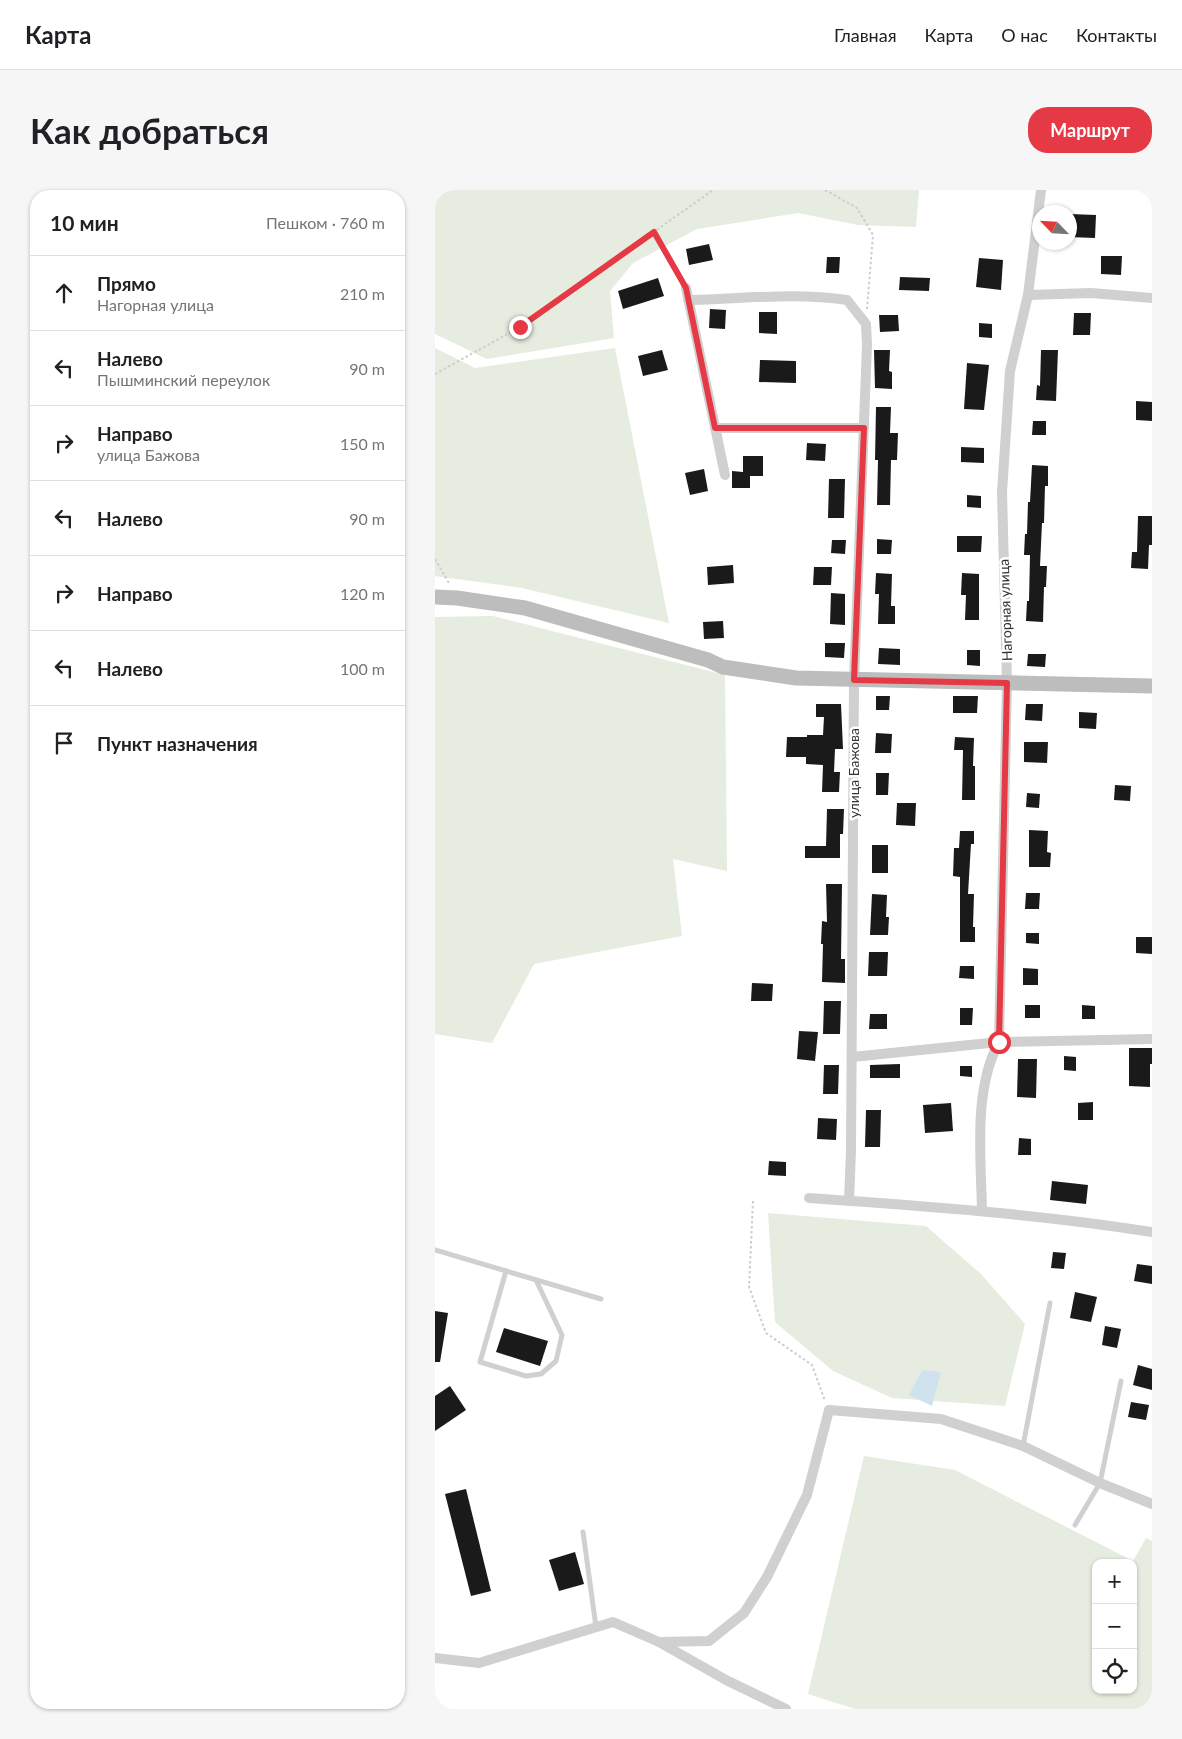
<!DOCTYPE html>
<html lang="ru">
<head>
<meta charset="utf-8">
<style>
	:root { --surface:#fff; --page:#f6f6f6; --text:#202124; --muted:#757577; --line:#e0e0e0; --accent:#e63946 }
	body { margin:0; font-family:Lato,sans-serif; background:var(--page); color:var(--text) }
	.controls { position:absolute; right:15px; bottom:15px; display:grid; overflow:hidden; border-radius:10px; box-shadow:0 1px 4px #0004 }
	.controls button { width:45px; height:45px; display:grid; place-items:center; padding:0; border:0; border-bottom:1px solid var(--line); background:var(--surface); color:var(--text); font:25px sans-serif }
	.compass { position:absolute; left:597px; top:15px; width:45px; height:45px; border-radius:50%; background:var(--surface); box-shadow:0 1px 4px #0004; rotate:295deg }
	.stop { position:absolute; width:15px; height:15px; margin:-11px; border:4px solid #e63946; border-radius:50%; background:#fff }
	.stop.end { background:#e63946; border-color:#fff; box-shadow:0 1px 5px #0008 }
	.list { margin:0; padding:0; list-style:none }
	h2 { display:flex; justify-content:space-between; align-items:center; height:65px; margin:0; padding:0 20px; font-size:21px }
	h2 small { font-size:16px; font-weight:400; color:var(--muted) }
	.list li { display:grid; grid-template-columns:32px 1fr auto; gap:15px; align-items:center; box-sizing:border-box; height:75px; padding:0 20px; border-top:1px solid var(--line) }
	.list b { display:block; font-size:19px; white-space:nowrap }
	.list p { margin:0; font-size:16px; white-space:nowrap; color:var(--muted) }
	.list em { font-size:16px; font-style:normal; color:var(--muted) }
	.icon { flex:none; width:28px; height:28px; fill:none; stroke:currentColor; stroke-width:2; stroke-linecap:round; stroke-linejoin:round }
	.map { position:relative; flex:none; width:717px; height:1519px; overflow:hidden; border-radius:20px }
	header { display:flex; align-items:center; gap:30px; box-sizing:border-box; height:70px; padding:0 25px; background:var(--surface); border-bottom:1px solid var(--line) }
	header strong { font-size:24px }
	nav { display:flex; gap:28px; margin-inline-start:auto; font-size:18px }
	.intro { display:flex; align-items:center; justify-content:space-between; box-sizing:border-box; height:120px; padding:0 30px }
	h1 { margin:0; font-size:35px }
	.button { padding:12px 22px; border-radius:20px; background:var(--accent); color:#fff; font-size:18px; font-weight:700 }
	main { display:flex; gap:30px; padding:0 30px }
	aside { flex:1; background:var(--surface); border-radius:20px; box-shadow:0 1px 4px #0004 }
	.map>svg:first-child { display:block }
	.green { fill:#e6ecdf; fill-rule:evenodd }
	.water { fill:#cfe2ee }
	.building { fill:#1a1a1a }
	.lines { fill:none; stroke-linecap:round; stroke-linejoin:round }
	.path { stroke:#cdcdcd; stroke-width:2; stroke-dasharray:2.5 2.5; stroke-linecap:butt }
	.lane { stroke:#d0d0d0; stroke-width:5 }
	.street { stroke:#d0d0d0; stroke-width:10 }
	.secondary { stroke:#bdbdbd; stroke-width:15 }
	.route { stroke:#e63946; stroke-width:6 }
	.labels { text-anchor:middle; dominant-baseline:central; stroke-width:5; stroke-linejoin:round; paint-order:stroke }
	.street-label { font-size:14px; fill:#333; stroke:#fff }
</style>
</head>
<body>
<header>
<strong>Карта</strong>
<nav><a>Главная</a><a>Карта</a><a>О нас</a><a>Контакты</a></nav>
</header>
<div class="intro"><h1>Как добраться</h1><a class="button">Маршрут</a></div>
<main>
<aside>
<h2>10 мин<small>Пешком · 760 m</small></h2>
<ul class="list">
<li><svg class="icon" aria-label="ahead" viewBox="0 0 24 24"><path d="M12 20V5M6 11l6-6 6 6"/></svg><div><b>Прямо</b><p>Нагорная улица</p></div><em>210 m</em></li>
<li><svg class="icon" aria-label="left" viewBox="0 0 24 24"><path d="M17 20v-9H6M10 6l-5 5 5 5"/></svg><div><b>Налево</b><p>Пышминский переулок</p></div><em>90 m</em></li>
<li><svg class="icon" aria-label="right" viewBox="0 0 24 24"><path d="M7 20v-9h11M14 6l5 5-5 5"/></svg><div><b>Направо</b><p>улица Бажова</p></div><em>150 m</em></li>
<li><svg class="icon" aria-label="left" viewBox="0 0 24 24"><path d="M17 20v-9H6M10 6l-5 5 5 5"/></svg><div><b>Налево</b></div><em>90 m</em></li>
<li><svg class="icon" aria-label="right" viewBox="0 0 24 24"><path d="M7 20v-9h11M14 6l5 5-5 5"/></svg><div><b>Направо</b></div><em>120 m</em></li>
<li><svg class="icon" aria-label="left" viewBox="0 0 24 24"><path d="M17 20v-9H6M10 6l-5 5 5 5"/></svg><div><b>Налево</b></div><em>100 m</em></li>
<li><svg class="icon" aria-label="arrive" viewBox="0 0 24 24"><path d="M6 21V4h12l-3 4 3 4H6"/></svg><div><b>Пункт назначения</b></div></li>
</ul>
</aside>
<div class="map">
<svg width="717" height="1519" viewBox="0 0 717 1519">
	<rect width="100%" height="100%" fill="#fff"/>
	<g class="green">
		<polygon points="0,0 484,0 481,37 423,35 363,23 262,39 198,73 175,101 179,148 52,169 0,144"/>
		<polygon points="0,158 40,178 180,158 234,433 87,398 0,386"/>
		<polygon points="58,426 290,485 292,681 238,669 247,746 99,774 57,853 0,844 0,427"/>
		<polygon points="333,1023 491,1036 546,1084 590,1134 570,1216 457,1208 398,1181 340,1132"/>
		<path d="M 429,1266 L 520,1280 L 698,1371 L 711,1348 L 717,1351 L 717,1519 L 420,1519 L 373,1504 ZM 661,1373 L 698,1373 L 698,1500 L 661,1500 Z"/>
	</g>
	<polygon class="water" points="487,1180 506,1182 497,1216 474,1205"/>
	<g class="building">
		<polygon points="635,24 661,25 660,48 634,47"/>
		<polygon points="274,54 278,70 254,75 251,59"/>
		<polygon points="666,66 687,66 686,85 666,84"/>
		<polygon points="392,67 405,67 404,83 391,83"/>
		<polygon points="544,68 568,70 566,100 541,97"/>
		<polygon points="465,87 495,88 494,101 464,100"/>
		<polygon points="223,88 229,106 188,119 183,101"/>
		<polygon points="275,119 291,120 290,139 274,138"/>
		<polygon points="324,122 342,122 342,144 324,143"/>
		<polygon points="639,123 656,123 655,145 638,145"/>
		<polygon points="444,125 463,125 464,141 445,142"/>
		<polygon points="544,133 557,134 557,148 544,147"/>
		<polygon points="227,160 233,180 208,186 203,166"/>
		<polygon points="439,160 455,160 454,181 457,182 457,199 440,198"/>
		<polygon points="606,160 623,160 621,211 601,210 602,195 605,196"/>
		<polygon points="325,170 361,171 361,193 324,192"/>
		<polygon points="532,173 554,175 549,220 529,219"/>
		<polygon points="701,211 717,212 717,231 701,230"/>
		<polygon points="441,217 456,217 455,243 463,243 462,270 456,270 455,315 442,315 443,270 440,270"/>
		<polygon points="598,231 611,231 611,245 597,245"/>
		<polygon points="372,253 391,254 390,271 371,270"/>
		<polygon points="526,257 549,258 549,273 526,272"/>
		<polygon points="308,266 328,266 328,286 315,286 315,298 297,298 297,281 308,282"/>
		<polygon points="597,275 613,276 613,296 610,296 609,333 607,333 605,376 612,376 611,397 609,397 608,432 591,431 592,411 594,411 595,365 589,365 590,344 592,344 593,312 595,312"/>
		<polygon points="269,279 273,301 255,305 250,283"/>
		<polygon points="394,289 410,289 409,328 393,328"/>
		<polygon points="532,305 546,306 546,318 532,317"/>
		<polygon points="703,326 717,326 717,355 714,355 713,379 696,378 697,362 702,362"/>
		<polygon points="522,346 547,346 546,362 522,362"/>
		<polygon points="442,349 457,350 456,364 442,364"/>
		<polygon points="397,350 411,350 410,364 396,363"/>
		<polygon points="298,375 299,393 273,395 272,377"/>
		<polygon points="379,377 397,377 396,395 378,395"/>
		<polygon points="441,383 457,384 456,416 460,416 460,434 443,434 444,404 440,404"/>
		<polygon points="527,383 544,384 544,430 530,430 531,405 526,405"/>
		<polygon points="396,403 410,404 410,435 395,434"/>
		<polygon points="288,431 289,448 269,449 268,432"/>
		<polygon points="390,453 410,453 409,468 390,467"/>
		<polygon points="444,458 465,459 465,475 443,474"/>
		<polygon points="532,460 545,460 545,476 532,475"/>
		<polygon points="593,464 611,464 610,477 592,476"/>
		<polygon points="441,506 455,506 454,520 441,520"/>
		<polygon points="518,506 543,506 542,523 518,523"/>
		<polygon points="381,514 406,514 408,559 400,559 399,582 405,582 404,602 387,602 388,575 371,574 371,567 351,567 352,547 372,547 372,545 388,545 389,527 381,527"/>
		<polygon points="591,514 608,514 607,531 590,530"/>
		<polygon points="644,522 662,523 661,539 644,538"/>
		<polygon points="441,543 457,544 456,563 440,563"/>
		<polygon points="520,547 539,548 538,576 540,576 540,610 527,610 528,560 519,560"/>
		<polygon points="589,552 613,552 612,573 589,572"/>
		<polygon points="441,583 454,583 453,605 441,605"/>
		<polygon points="680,595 696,596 695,611 679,610"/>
		<polygon points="592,603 605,604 604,618 591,617"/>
		<polygon points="462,613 481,613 480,636 461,635"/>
		<polygon points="392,619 409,619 408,644 405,644 405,668 370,668 370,656 391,656"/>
		<polygon points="594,640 613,641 612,662 616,663 615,677 594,677"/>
		<polygon points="525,641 539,641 539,654 536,654 533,704 539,704 538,737 540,737 540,752 525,752 525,687 518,686 519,658 524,658"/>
		<rect x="437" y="655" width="16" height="28"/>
		<polygon points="391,694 407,694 406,769 410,769 410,793 387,792 388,754 386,754 387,731 392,732"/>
		<polygon points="591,703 605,703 604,719 590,719"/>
		<polygon points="437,704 452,705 451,727 454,727 453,745 435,745"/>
		<polygon points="591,743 604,743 604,754 591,753"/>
		<polygon points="701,747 717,747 717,764 701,763"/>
		<polygon points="434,762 453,762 452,786 433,786"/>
		<polygon points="525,776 539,776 539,789 524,788"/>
		<polygon points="588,778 603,779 603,795 588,795"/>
		<polygon points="317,793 338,794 337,811 316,811"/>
		<polygon points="389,811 406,811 405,844 388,844"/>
		<rect x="590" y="815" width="15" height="13"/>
		<polygon points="647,815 660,816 660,829 647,829"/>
		<polygon points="525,818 538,818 537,835 525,835"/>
		<polygon points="435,824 452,824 452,839 434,839"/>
		<polygon points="364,841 383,842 380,871 362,869"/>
		<polygon points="694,858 717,858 717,874 715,874 715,897 694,896"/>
		<polygon points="629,866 641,867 641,881 629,880"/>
		<polygon points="583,869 602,869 601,908 582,907"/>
		<polygon points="465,874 465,888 435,888 435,875"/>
		<polygon points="389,875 404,875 403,904 388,904"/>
		<polygon points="525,876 537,876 537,887 525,886"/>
		<polygon points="658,912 658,930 643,930 643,913"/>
		<polygon points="516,913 518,941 490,943 488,915"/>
		<polygon points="431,920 446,920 445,957 430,957"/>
		<polygon points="383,928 402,929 401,950 382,949"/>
		<polygon points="584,948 596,949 596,965 583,965"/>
		<polygon points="334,971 351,972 351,986 333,985"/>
		<polygon points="617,991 653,995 651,1014 615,1010"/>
		<polygon points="618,1062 631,1063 629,1079 616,1078"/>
		<polygon points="702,1074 717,1076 717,1094 699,1091"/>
		<polygon points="640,1102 662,1107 656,1132 635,1128"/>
		<polygon points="0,1121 13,1123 5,1172 0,1172"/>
		<polygon points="670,1136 686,1139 682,1158 667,1155"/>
		<polygon points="69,1138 113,1151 105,1176 61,1162"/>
		<polygon points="703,1175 717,1179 717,1200 698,1195"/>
		<polygon points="15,1196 31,1220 0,1241 0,1206"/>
		<polygon points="696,1212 714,1215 711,1230 693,1227"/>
		<polygon points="31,1299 56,1401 36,1406 10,1304"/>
		<polygon points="140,1362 149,1394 124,1401 114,1370"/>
	</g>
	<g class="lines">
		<g class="path">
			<polyline points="390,0 422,18 438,45 432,119"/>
			<polyline points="219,42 246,89"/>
			<polyline points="0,184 85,137 278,0"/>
			<polyline points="0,369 15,395"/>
			<polyline points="318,1011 314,1097 331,1143 377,1175 390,1211"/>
		</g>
		<g class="lane">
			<polyline points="0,1060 166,1109"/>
			<polyline points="71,1081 45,1172 91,1186 106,1184 121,1171 127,1145 101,1090"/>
			<polyline points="588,1256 615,1113"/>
			<polyline points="640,1335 665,1293 686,1191"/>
			<polyline points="148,1342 161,1437"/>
		</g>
		<g class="street">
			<polyline points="251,98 290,285"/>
			<polyline points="593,105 656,103 717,108"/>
			<path d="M 253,110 C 306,109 360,102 412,110 L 431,134 L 432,155 L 419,490 L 416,961 L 414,1011"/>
			<polyline points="280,238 429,238"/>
			<polyline points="417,867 564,852 717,849"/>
			<path d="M 374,1008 C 489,1016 603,1024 717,1042"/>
			<path d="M 547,1021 C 546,967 538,900 564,852 L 572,493 L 567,302 L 575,181 L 593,105 L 606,0"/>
			<polyline points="224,1452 274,1451 309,1423 332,1387 372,1305 394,1220 506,1229 588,1256 665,1293 717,1314"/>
			<polyline points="0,1468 44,1473 178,1432 224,1452 291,1490 351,1519"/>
		</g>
		<polyline class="secondary" points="0,407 22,408 90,418 273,470 288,477 361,488 717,496"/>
	</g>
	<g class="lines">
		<polyline class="route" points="85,137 219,42 251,98 280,238 429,238 419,490 572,493 564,852"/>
	</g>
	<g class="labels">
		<g class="street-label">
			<text transform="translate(570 420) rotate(-92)">Нагорная улица</text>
			<text transform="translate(418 583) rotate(-90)">улица Бажова</text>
		</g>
	</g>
</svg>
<div class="controls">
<button>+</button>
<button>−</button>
<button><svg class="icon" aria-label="locate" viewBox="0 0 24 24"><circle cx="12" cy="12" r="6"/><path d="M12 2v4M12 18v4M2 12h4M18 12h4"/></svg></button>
</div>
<svg class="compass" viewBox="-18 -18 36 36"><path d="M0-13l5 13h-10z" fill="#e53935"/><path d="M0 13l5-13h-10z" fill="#757577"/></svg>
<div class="stop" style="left:564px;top:852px"></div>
<div class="stop end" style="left:85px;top:137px"></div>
</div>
</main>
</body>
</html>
